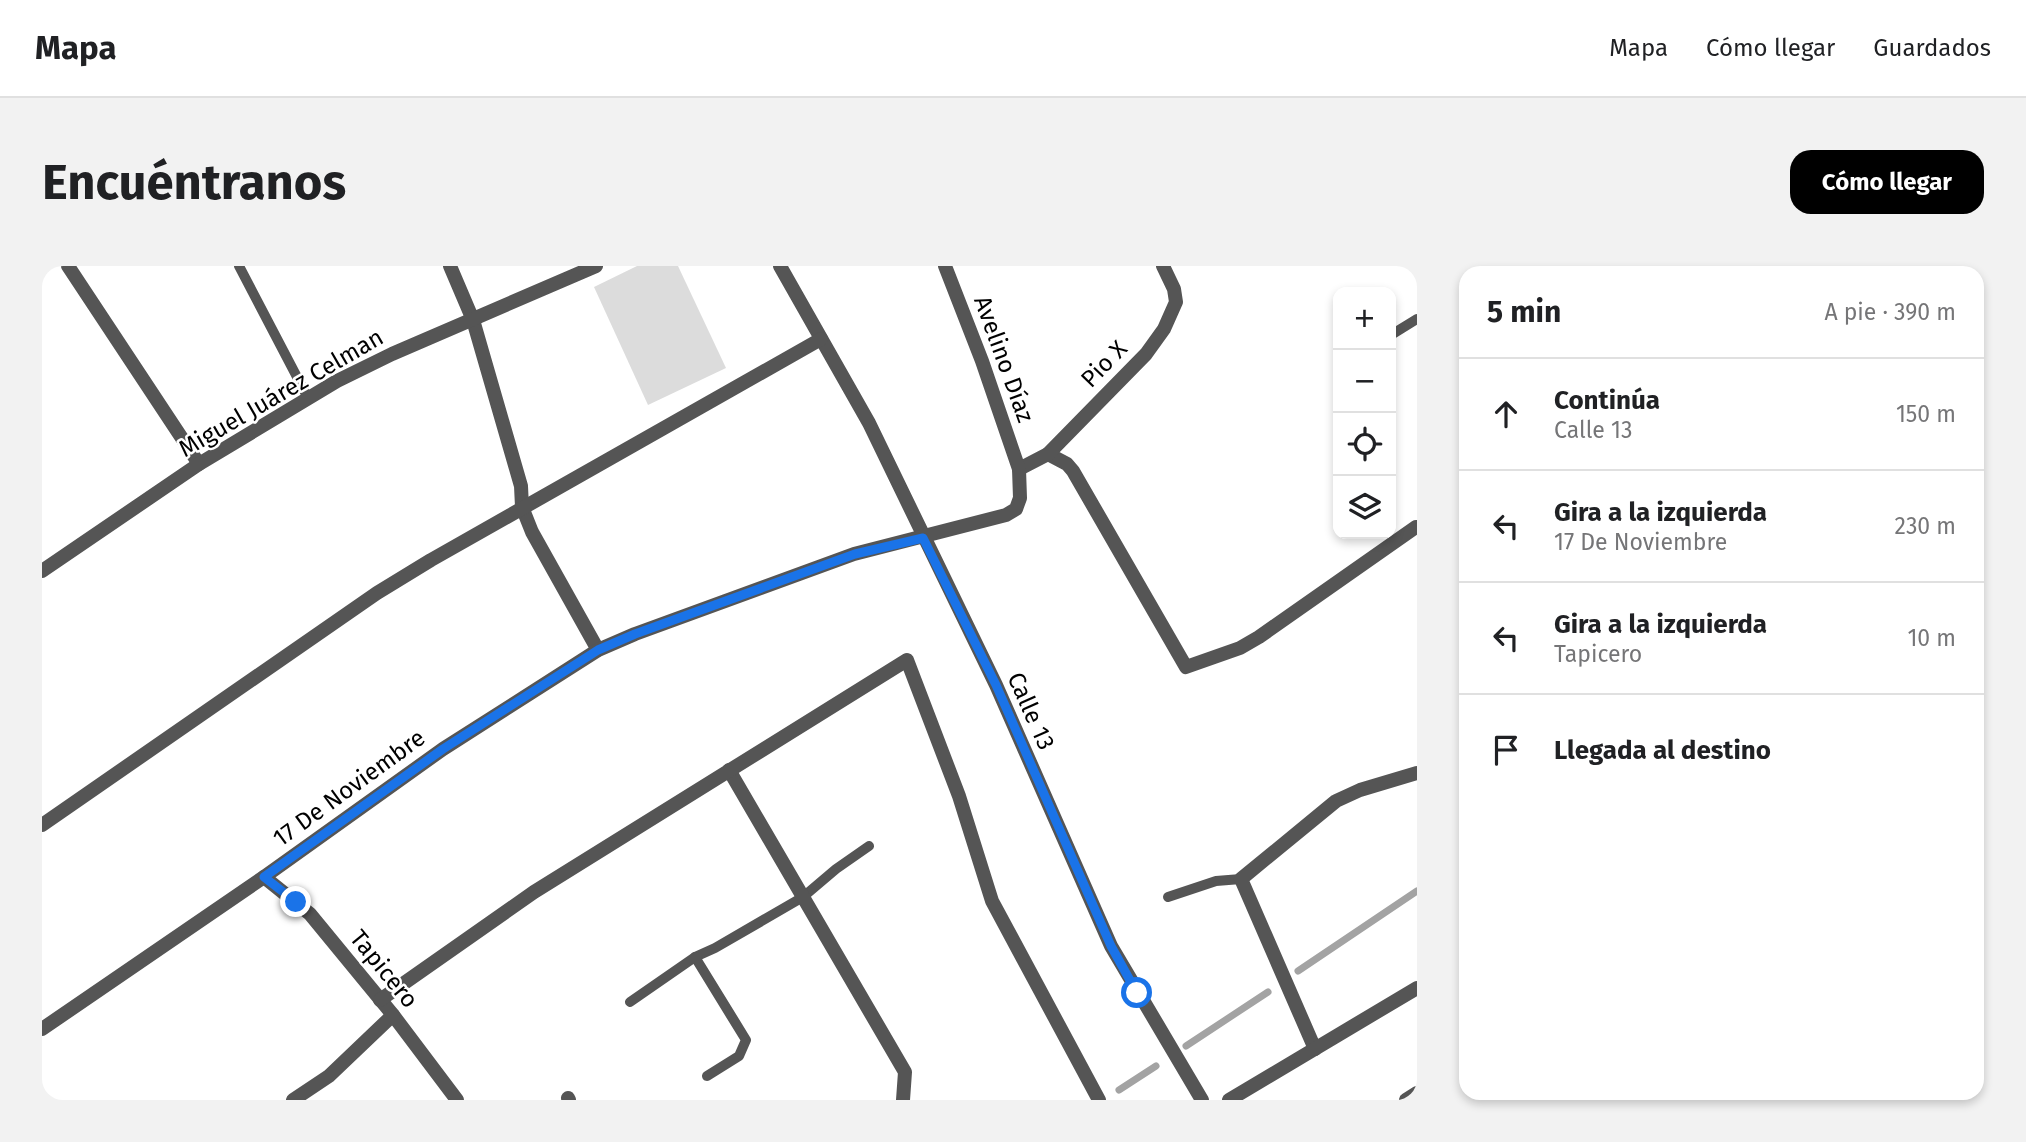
<!DOCTYPE html>
<html lang="es">
<head>
<meta charset="utf-8">
<style>
	:root { --surface:#fff; --page:#f2f2f2; --text:#202124; --muted:#757577; --line:#e0e0e0; --accent:#000 }
	body { margin:0; font-family:"Fira Sans",sans-serif; background:var(--page); color:var(--text) }
	.controls { position:absolute; right:21px; top:21px; display:grid; overflow:hidden; border-radius:14px; box-shadow:0 4px 10px #0003 }
	.controls button { width:63px; height:63px; display:grid; place-items:center; padding:0; border:0; border-bottom:2px solid var(--line); background:var(--surface); color:var(--text); font:35px sans-serif }
	.stop { position:absolute; width:21px; height:21px; margin:-16px; border:5px solid #1a73e8; border-radius:50%; background:#fff }
	.stop.end { background:#1a73e8; border-color:#fff; box-shadow:0 2px 7px #0008 }
	.list { margin:0; padding:0; list-style:none }
	h2 { display:flex; justify-content:space-between; align-items:center; height:91px; margin:0; padding:0 28px; font-size:30px }
	h2 small { font-size:23px; font-weight:400; color:var(--muted) }
	.list li { display:grid; grid-template-columns:46px 1fr auto; gap:21px; align-items:center; box-sizing:border-box; height:112px; padding:0 28px; border-top:2px solid var(--line) }
	.list b { display:block; font-size:26px; white-space:nowrap }
	.list p { margin:0; font-size:23px; white-space:nowrap; color:var(--muted) }
	.list em { font-size:23px; font-style:normal; color:var(--muted) }
	.icon { flex:none; width:38px; height:38px; fill:none; stroke:currentColor; stroke-width:2; stroke-linecap:round; stroke-linejoin:round }
	.map { position:relative; flex:none; width:1375px; height:834px; overflow:hidden; border-radius:21px }
	header { display:flex; align-items:center; gap:42px; box-sizing:border-box; height:98px; padding:0 35px; background:var(--surface); border-bottom:2px solid var(--line) }
	header strong { font-size:33px }
	nav { display:flex; gap:38px; margin-inline-start:auto; font-size:24px }
	.intro { display:flex; align-items:center; justify-content:space-between; box-sizing:border-box; height:168px; padding:0 42px }
	h1 { margin:0; font-size:49px }
	.button { padding:18px 32px; border-radius:21px; background:var(--accent); color:#fff; font-size:24px; font-weight:700 }
	main { display:flex; gap:42px; padding:0 42px }
	aside { flex:1; background:var(--surface); border-radius:21px; box-shadow:0 4px 10px #0003 }
	.map>svg:first-child { display:block }
	.garden { fill:#dcdcdc }
	.lines { fill:none; stroke-linecap:round; stroke-linejoin:round }
	.stream { stroke:#a3a3a3; stroke-width:7 }
	.service { stroke:#555; stroke-width:10 }
	.minor { stroke:#555; stroke-width:14 }
	.tertiary { stroke:#555; stroke-width:14 }
	.route { stroke:#1a73e8; stroke-width:9 }
	.labels { text-anchor:middle; dominant-baseline:central; stroke-width:5; stroke-linejoin:round; paint-order:stroke }
	.street-label { font-size:24px; fill:#000; stroke:#fff }
</style>
</head>
<body>
<header>
<strong>Mapa</strong>
<nav><a>Mapa</a><a>Cómo llegar</a><a>Guardados</a></nav>
</header>
<div class="intro"><h1>Encuéntranos</h1><a class="button">Cómo llegar</a></div>
<main>
<div class="map">
<svg width="1375" height="834" viewBox="0 0 1375 834">
	<rect width="100%" height="100%" fill="#fff"/>
	<polygon class="garden" points="595,0 636,0 684,102 606,139 552,21"/>
	<g class="lines">
		<g class="stream">
			<polyline points="1256,705 1375,625"/>
			<polyline points="1144,780 1226,726"/>
			<polyline points="1077,824 1114,800"/>
		</g>
		<g class="service">
			<polyline points="197,0 266,132"/>
			<polyline points="1349,69 1375,53"/>
			<polyline points="1126,631 1174,615 1199,613"/>
			<polyline points="653,691 704,774 697,790 665,810"/>
			<polyline points="588,736 653,691 673,682 761,631 794,603 827,580"/>
		</g>
		<g class="minor">
			<polyline points="26,0 157,198"/>
			<polyline points="408,0 431,54 479,220 480,241 490,266 556,384"/>
			<polyline points="738,0 827,157 954,419 1069,680 1160,834"/>
			<polyline points="1006,188 1025,198 1031,205 1144,401 1198,382 1217,371 1374,261"/>
			<polyline points="977,203 1006,188 1104,88 1122,63 1134,36 1132,23 1121,0"/>
			<polyline points="0,305 157,198 295,115 350,88 554,0"/>
			<polyline points="687,504 863,806 861,834"/>
			<polyline points="0,559 335,327 389,294 779,73"/>
			<polyline points="222,611 268,648 351,749 415,834"/>
			<polyline points="338,734 492,626 865,394 917,530 950,635 1057,834"/>
			<polyline points="0,763 222,611 401,483 556,384 593,368 812,288 964,249 974,243 978,232 977,203 940,95 903,0"/>
			<polyline points="1273,783 1199,613 1294,535 1318,524 1375,507"/>
			<polyline points="526,832 527,834"/>
			<polyline points="251,834 287,810 351,749"/>
		</g>
		<g class="tertiary">
			<polyline points="1187,834 1375,722"/>
			<polyline points="1364,834 1375,827"/>
		</g>
	</g>
	<g class="lines">
		<polyline class="route" points="254,636 222,611 401,483 556,384 593,368 813,288 881,272 954,419 1069,680 1095,727"/>
	</g>
	<g class="labels">
		<g class="street-label">
			<text transform="translate(962 93) rotate(70)">Avelino Díaz</text>
			<text transform="translate(1062 98) rotate(-46)">Pio X</text>
			<text transform="translate(239 127) rotate(-30)">Miguel Juárez Celman</text>
			<text transform="translate(989 445) rotate(66)">Calle 13</text>
			<text transform="translate(307 522) rotate(-36)">17 De Noviembre</text>
			<text transform="translate(342 703) rotate(51)">Tapicero</text>
		</g>
	</g>
</svg>
<div class="controls">
<button>+</button>
<button>−</button>
<button><svg class="icon" aria-label="locate" viewBox="0 0 24 24"><circle cx="12" cy="12" r="6"/><path d="M12 2v4M12 18v4M2 12h4M18 12h4"/></svg></button>
<button><svg class="icon" aria-label="layers" viewBox="0 0 24 24"><path d="M12 4l9 5-9 5-9-5zM3 14l9 5 9-5"/></svg></button>
</div>
<div class="stop" style="left:1095px;top:727px"></div>
<div class="stop end" style="left:254px;top:636px"></div>
</div>
<aside>
<h2>5 min<small>A pie · 390 m</small></h2>
<ul class="list">
<li><svg class="icon" aria-label="ahead" viewBox="0 0 24 24"><path d="M12 20V5M6 11l6-6 6 6"/></svg><div><b>Continúa</b><p>Calle 13</p></div><em>150 m</em></li>
<li><svg class="icon" aria-label="left" viewBox="0 0 24 24"><path d="M17 20v-9H6M10 6l-5 5 5 5"/></svg><div><b>Gira a la izquierda</b><p>17 De Noviembre</p></div><em>230 m</em></li>
<li><svg class="icon" aria-label="left" viewBox="0 0 24 24"><path d="M17 20v-9H6M10 6l-5 5 5 5"/></svg><div><b>Gira a la izquierda</b><p>Tapicero</p></div><em>10 m</em></li>
<li><svg class="icon" aria-label="arrive" viewBox="0 0 24 24"><path d="M6 21V4h12l-3 4 3 4H6"/></svg><div><b>Llegada al destino</b></div></li>
</ul>
</aside>
</main>
</body>
</html>
